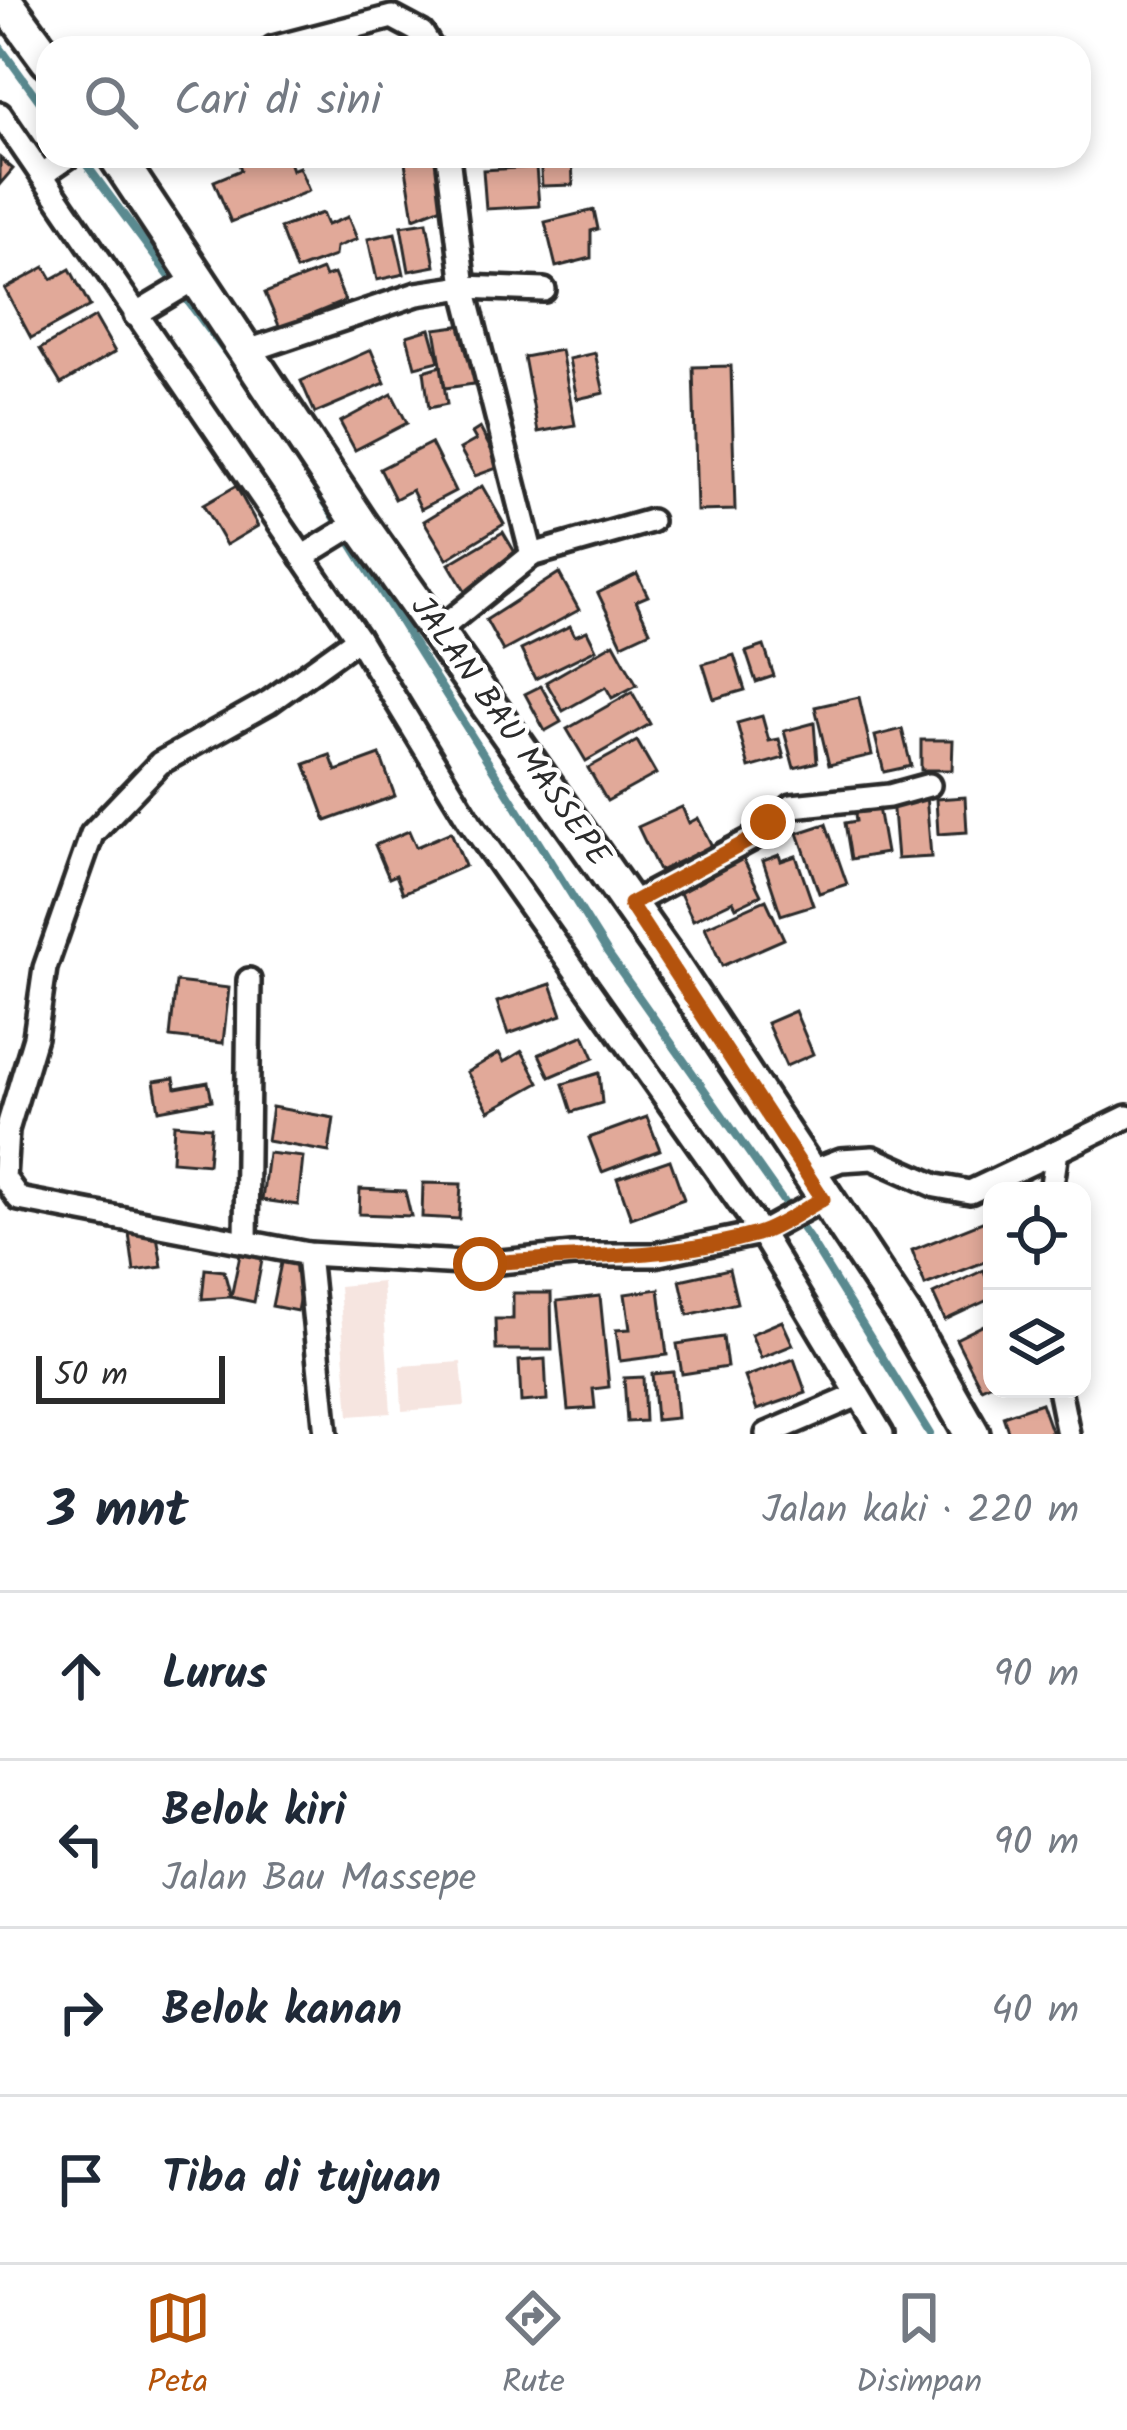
<!DOCTYPE html>
<html lang="id">
<head>
<meta charset="utf-8">
<style>
	:root { --surface:#fff; --page:#f2f2f3; --text:#1f2937; --muted:#747a83; --line:#e0e1e3; --accent:#b45309 }
	body { margin:0; font-family:Kalam,sans-serif; background:var(--page); color:var(--text) }
	.controls { position:absolute; right:36px; bottom:36px; display:grid; overflow:hidden; border-radius:24px; box-shadow:0 6px 18px #0003 }
	.controls button { width:108px; height:108px; display:grid; place-items:center; padding:0; border:0; border-bottom:3px solid var(--line); background:var(--surface); color:var(--text); font:60px sans-serif }
	.scale { position:absolute; left:36px; bottom:30px; width:189px; box-sizing:border-box; padding-left:12px; border:6px solid #2b2b2b; border-top:0; font-size:33px; line-height:42px; white-space:nowrap; color:#2b2b2b; -webkit-text-stroke:9px #fff; paint-order:stroke }
	.stop { position:absolute; width:36px; height:36px; margin:-27px; border:9px solid #b45309; border-radius:50%; background:#fff }
	.stop.end { background:#b45309; border-color:#fff; box-shadow:0 3px 12px #0008 }
	.list { margin:0; padding:0; list-style:none }
	h2 { display:flex; justify-content:space-between; align-items:center; height:156px; margin:0; padding:0 48px; font-size:51px }
	h2 small { font-size:39px; font-weight:400; color:var(--muted) }
	.list li { display:grid; grid-template-columns:78px 1fr auto; gap:36px; align-items:center; box-sizing:border-box; height:168px; padding:0 48px; border-top:3px solid var(--line) }
	.list b { display:block; font-size:45px; white-space:nowrap }
	.list p { margin:0; font-size:39px; white-space:nowrap; color:var(--muted) }
	.list em { font-size:39px; font-style:normal; color:var(--muted) }
	.icon { flex:none; width:66px; height:66px; fill:none; stroke:currentColor; stroke-width:2; stroke-linecap:round; stroke-linejoin:round }
	.map { position:relative; flex:none; width:1127px; height:1434px; overflow:hidden }
	.search { position:absolute; background:var(--surface); box-shadow:0 6px 18px #0003; left:36px; right:36px; top:36px; height:132px; display:flex; align-items:center; gap:30px; box-sizing:border-box; padding:0 42px; border-radius:36px; color:var(--muted); font-size:45px }
	.sheet { height:828px; background:var(--surface) }
	nav { display:flex; justify-content:space-around; align-items:center; box-sizing:border-box; height:168px; border-top:3px solid var(--line); background:var(--surface); font-size:33px; color:var(--muted) }
	nav a { display:grid; justify-items:center; gap:6px }
	nav .on { color:var(--accent) }
	.map>svg:first-child { display:block }
	.built { fill:#f6e5e0 }
	.lines { fill:none; stroke-linecap:round; stroke-linejoin:round }
	.stream { stroke:#5a8a90; stroke-width:8 }
	.building { fill:#e1a999; stroke:#2b2b2b; stroke-width:3 }
	.minor-casing { stroke:#2b2b2b; stroke-width:30 }
	.primary-casing { stroke:#2b2b2b; stroke-width:42 }
	.minor { stroke:#fff; stroke-width:21 }
	.primary { stroke:#fff; stroke-width:33 }
	.route { stroke:#b45309; stroke-width:15 }
	.labels { text-anchor:middle; dominant-baseline:central; stroke-width:9; stroke-linejoin:round; paint-order:stroke }
	.street-label { font-size:33px; fill:#2b2b2b; stroke:#fff }
</style>
</head>
<body>
<div class="map">
<svg width="1127" height="1434" viewBox="0 0 1127 1434">
	<rect width="100%" height="100%" fill="#fff"/>
	<filter id="ink" filterUnits="userSpaceOnUse"><feTurbulence type="fractalNoise" baseFrequency=".00833" numOctaves="2"/><feDisplacementMap in="SourceGraphic" scale="24" xChannelSelector="R" yChannelSelector="G"/><feConvolveMatrix kernelMatrix="1 2 1 2 8 2 1 2 1" color-interpolation-filters="sRGB"/></filter>
	<g filter="url(#ink)">
		<g class="built">
			<polygon points="382,1282 391,1413 349,1416 339,1286"/>
			<polygon points="461,1362 465,1406 402,1411 400,1366"/>
		</g>
		<g class="lines">
			<g class="stream">
				<polyline points="0,47 48,113"/>
				<polyline points="80,156 233,362"/>
				<polyline points="298,459 608,953 809,1238 930,1434"/>
			</g>
		</g>
		<g class="building">
			<polygon points="158,156 183,156 165,167"/>
			<polygon points="251,156 287,156 292,170 299,167 309,191 231,222 214,181 241,170 238,161"/>
			<polygon points="404,156 438,156 447,205 414,218"/>
			<polygon points="540,156 572,156 573,185 542,186"/>
			<polygon points="0,158 13,169 0,184"/>
			<polygon points="536,167 539,206 486,209 483,170"/>
			<polygon points="594,210 598,229 591,231 591,258 556,267 545,222"/>
			<polygon points="322,213 327,225 348,217 357,239 336,247 335,256 296,270 280,228"/>
			<polygon points="427,222 435,266 409,271 401,226"/>
			<polygon points="395,233 404,274 377,280 368,239"/>
			<polygon points="45,267 52,279 70,269 90,306 31,338 5,289"/>
			<polygon points="322,270 325,277 334,274 345,301 280,328 265,293"/>
			<polygon points="95,317 115,352 61,384 40,349"/>
			<polygon points="472,324 481,383 445,388 435,329"/>
			<polygon points="430,329 439,361 415,367 407,336"/>
			<polygon points="371,350 385,383 315,413 301,381"/>
			<polygon points="561,350 575,425 538,432 524,357"/>
			<polygon points="595,353 604,393 577,399 569,359"/>
			<polygon points="441,366 447,404 429,408 424,371"/>
			<polygon points="731,366 735,510 697,511 693,367"/>
			<polygon points="392,394 407,423 355,450 340,422"/>
			<polygon points="480,428 500,467 475,476 460,449 476,440 472,433"/>
			<polygon points="431,443 455,491 421,509 412,490 395,499 380,469"/>
			<polygon points="236,486 258,526 226,545 203,505"/>
			<polygon points="482,486 504,524 447,559 424,521"/>
			<polygon points="503,532 520,561 466,593 449,564"/>
			<polygon points="559,573 579,610 503,651 486,620"/>
			<polygon points="637,574 648,596 636,601 650,631 622,644 598,593"/>
			<polygon points="570,626 575,636 587,631 596,649 535,679 521,650"/>
			<polygon points="614,643 637,685 612,698 606,687 563,711 546,682"/>
			<polygon points="764,646 774,676 756,682 746,652"/>
			<polygon points="734,655 745,690 714,699 703,664"/>
			<polygon points="541,686 561,722 545,731 525,694"/>
			<polygon points="632,692 650,724 586,761 567,729"/>
			<polygon points="859,697 872,755 829,765 815,707"/>
			<polygon points="762,716 769,741 779,739 784,758 749,768 737,723"/>
			<polygon points="814,723 817,762 794,768 784,731"/>
			<polygon points="902,729 911,766 884,772 875,736"/>
			<polygon points="921,740 953,740 952,770 921,770"/>
			<polygon points="637,741 656,774 607,801 588,768"/>
			<polygon points="330,755 336,771 380,755 395,796 326,821 305,764"/>
			<polygon points="926,795 931,857 897,859 892,798"/>
			<polygon points="965,797 967,832 938,834 936,799"/>
			<polygon points="877,802 886,853 851,859 845,823 856,821 854,806"/>
			<polygon points="682,807 689,823 698,818 712,846 659,871 638,827"/>
			<polygon points="826,824 847,884 819,893 798,833"/>
			<polygon points="409,831 416,847 451,832 465,866 403,893 396,875 389,878 375,845"/>
			<polygon points="741,854 761,895 736,907 733,901 693,920 676,885"/>
			<polygon points="779,855 781,861 796,856 813,905 781,915 763,861"/>
			<polygon points="766,900 784,939 722,966 705,927"/>
			<polygon points="176,982 229,988 223,1043 170,1037"/>
			<polygon points="551,984 562,1015 508,1034 497,1002"/>
			<polygon points="795,1011 813,1054 786,1066 767,1023"/>
			<polygon points="584,1035 594,1058 550,1077 539,1054"/>
			<polygon points="522,1051 539,1083 489,1111 467,1072 499,1053 504,1062"/>
			<polygon points="599,1073 602,1103 572,1112 563,1084"/>
			<polygon points="174,1078 176,1088 208,1082 212,1100 159,1110 154,1081"/>
			<polygon points="272,1107 334,1118 329,1152 267,1141"/>
			<polygon points="647,1117 660,1150 602,1172 589,1138"/>
			<polygon points="174,1124 211,1127 208,1164 172,1161"/>
			<polygon points="268,1153 303,1157 298,1205 262,1200"/>
			<polygon points="670,1160 684,1199 631,1218 617,1178"/>
			<polygon points="423,1183 461,1184 459,1219 422,1217"/>
			<polygon points="360,1189 405,1191 411,1216 359,1214"/>
			<polygon points="987,1220 992,1259 925,1285 912,1250"/>
			<polygon points="156,1229 162,1267 134,1271 129,1233"/>
			<polygon points="241,1250 263,1255 254,1302 231,1297"/>
			<polygon points="282,1258 306,1263 297,1311 272,1306"/>
			<polygon points="205,1269 224,1271 231,1297 202,1299"/>
			<polygon points="729,1269 737,1303 688,1315 680,1280"/>
			<polygon points="984,1270 992,1298 945,1320 933,1294"/>
			<polygon points="659,1289 667,1355 620,1361 616,1330 630,1329 625,1294"/>
			<polygon points="513,1293 551,1293 552,1350 496,1350 495,1319 513,1319"/>
			<polygon points="600,1296 609,1387 593,1389 595,1408 568,1410 557,1301"/>
			<polygon points="782,1321 793,1345 761,1358 751,1334"/>
			<polygon points="992,1321 992,1383 981,1388 956,1339"/>
			<polygon points="723,1337 727,1367 682,1374 677,1344"/>
			<polygon points="545,1359 547,1400 521,1402 519,1361"/>
			<polygon points="794,1359 806,1393 757,1410 745,1377"/>
			<polygon points="673,1372 677,1418 656,1420 652,1374"/>
			<polygon points="643,1377 645,1421 627,1422 624,1378"/>
			<polygon points="1041,1403 1052,1434 1009,1434 1003,1416"/>
		</g>
		<g class="lines">
			<defs>
				<g id="minor">
					<polyline points="273,48 392,17 422,33 431,48"/>
					<polyline points="0,114 358,638 470,822 761,1233 882,1434"/>
					<polyline points="43,174 69,156"/>
					<polyline points="135,315 197,278"/>
					<polyline points="245,352 417,294 464,287 544,290"/>
					<polyline points="532,555 651,521"/>
					<polyline points="302,557 359,522"/>
					<polyline points="438,631 532,555 464,287 448,156"/>
					<polyline points="358,638 269,702 160,763 92,834 45,968 35,1037 7,1130 4,1178 19,1199 308,1254 480,1264 572,1255 654,1255 761,1233 823,1199"/>
					<polyline points="630,904 752,839 792,806 889,796 929,785"/>
					<polyline points="807,1173 841,1160 873,1158 936,1186 970,1192 1057,1151"/>
					<polyline points="1051,1191 1057,1151 1127,1117"/>
					<polyline points="246,1241 249,980"/>
					<polyline points="308,1254 326,1434"/>
					<polyline points="1059,1389 1068,1434"/>
					<polyline points="767,1434 858,1395"/>
				</g>
				<g id="primary">
					<polyline points="4,0 48,60"/>
					<polyline points="116,156 359,522 670,962 910,1325 972,1434"/>
				</g>
			</defs>
			<use href="#minor" class="minor-casing"/>
			<use href="#primary" class="primary-casing"/>
			<use href="#minor" class="minor"/>
			<use href="#primary" class="primary"/>
		</g>
	</g>
	<g class="lines" filter="url(#ink)">
		<path class="route" d="M 480,1264 C 572,1255 667,1260 757,1234 C 780,1227 802,1210 823,1199 L 630,904 L 752,839 L 768,822"/>
	</g>
	<g class="labels">
		<g class="street-label">
			<text transform="translate(509 732) rotate(55)">JALAN BAU MASSEPE</text>
		</g>
	</g>
</svg>
<div class="controls">
<button><svg class="icon" aria-label="locate" viewBox="0 0 24 24"><circle cx="12" cy="12" r="6"/><path d="M12 2v4M12 18v4M2 12h4M18 12h4"/></svg></button>
<button><svg class="icon" aria-label="layers" viewBox="0 0 24 24"><path d="M12 4l9 5-9 5-9-5zM3 14l9 5 9-5"/></svg></button>
</div>
<div class="scale">50 m</div>
<div class="stop" style="left:480px;top:1264px"></div>
<div class="stop end" style="left:768px;top:822px"></div>
<div class="search"><svg class="icon" aria-label="search" viewBox="0 0 24 24"><circle cx="10" cy="10" r="6"/><path d="M15 15l6 6"/></svg>Cari di sini</div>
</div>
<section class="sheet">
<h2>3 mnt<small>Jalan kaki · 220 m</small></h2>
<ul class="list">
<li><svg class="icon" aria-label="ahead" viewBox="0 0 24 24"><path d="M12 20V5M6 11l6-6 6 6"/></svg><div><b>Lurus</b></div><em>90 m</em></li>
<li><svg class="icon" aria-label="left" viewBox="0 0 24 24"><path d="M17 20v-9H6M10 6l-5 5 5 5"/></svg><div><b>Belok kiri</b><p>Jalan Bau Massepe</p></div><em>90 m</em></li>
<li><svg class="icon" aria-label="right" viewBox="0 0 24 24"><path d="M7 20v-9h11M14 6l5 5-5 5"/></svg><div><b>Belok kanan</b></div><em>40 m</em></li>
<li><svg class="icon" aria-label="arrive" viewBox="0 0 24 24"><path d="M6 21V4h12l-3 4 3 4H6"/></svg><div><b>Tiba di tujuan</b></div></li>
</ul>
</section>
<nav>
<a class="on"><svg class="icon" aria-label="map" viewBox="0 0 24 24"><path d="M3 6l6-2 6 2 6-2v14l-6 2-6-2-6 2zM9 4v14M15 6v14"/></svg>Peta</a>
<a><svg class="icon" aria-label="directions" viewBox="0 0 24 24"><path d="M12 3l9 9-9 9-9-9zM9 14v-3h6M13 9l2 2-2 2"/></svg>Rute</a>
<a><svg class="icon" aria-label="saved" viewBox="0 0 24 24"><path d="M7 4h10v16l-5-4-5 4z"/></svg>Disimpan</a>
</nav>
</body>
</html>
